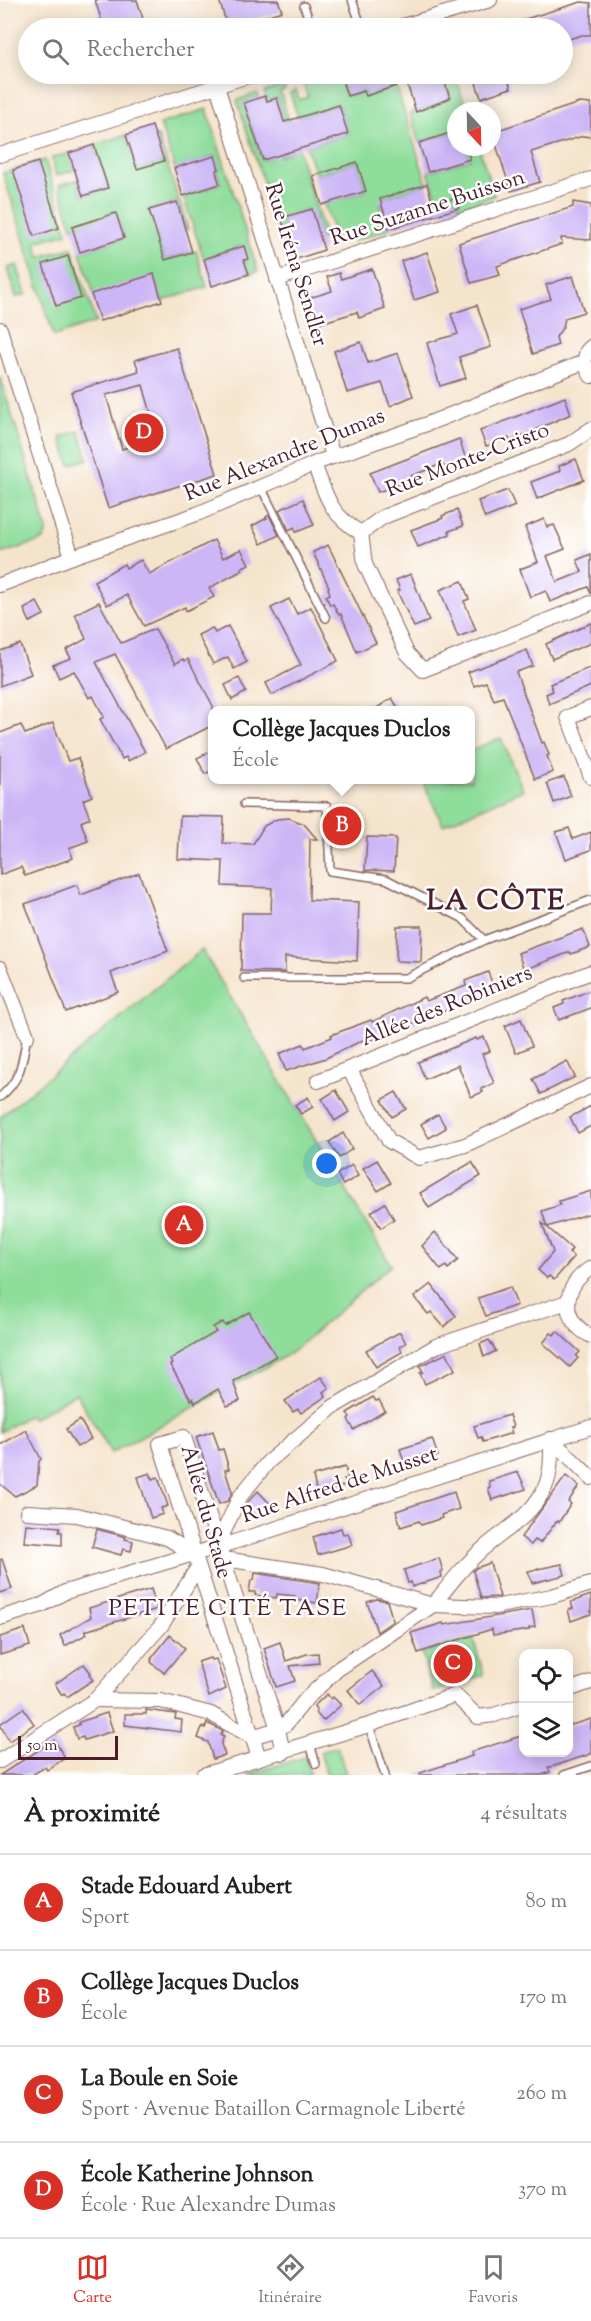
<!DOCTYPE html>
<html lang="fr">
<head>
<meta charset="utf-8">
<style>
	:root { --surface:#fff; --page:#f2f2f2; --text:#222; --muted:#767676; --line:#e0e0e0; --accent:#d93025 }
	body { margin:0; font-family:"Sorts Mill Goudy",serif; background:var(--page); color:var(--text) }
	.controls { position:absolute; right:18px; bottom:18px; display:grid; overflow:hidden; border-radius:12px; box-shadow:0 3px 15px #0003 }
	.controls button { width:54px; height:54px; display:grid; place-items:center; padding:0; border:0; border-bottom:2px solid var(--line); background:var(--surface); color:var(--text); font:30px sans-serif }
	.compass { position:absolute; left:447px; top:102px; width:54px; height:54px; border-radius:50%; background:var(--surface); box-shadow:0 3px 15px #0003; rotate:158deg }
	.scale { position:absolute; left:18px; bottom:15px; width:100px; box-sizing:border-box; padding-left:6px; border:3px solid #4a1f2b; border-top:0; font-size:16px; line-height:21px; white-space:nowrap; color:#4a1f2b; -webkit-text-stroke:4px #fff; paint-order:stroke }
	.you { position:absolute; left:327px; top:1164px; width:21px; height:21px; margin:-15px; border:4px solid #fff; border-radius:50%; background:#1a73e8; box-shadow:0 0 0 9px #1a73e833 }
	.badge { display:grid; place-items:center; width:39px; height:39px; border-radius:50%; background:var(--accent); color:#fff; font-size:20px; font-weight:700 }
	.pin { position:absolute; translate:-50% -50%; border:3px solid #fff; box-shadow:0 2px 6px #0006 }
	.popup { position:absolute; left:208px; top:706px; width:267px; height:78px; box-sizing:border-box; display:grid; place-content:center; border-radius:12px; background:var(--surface); filter:drop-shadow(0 2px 4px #0005); font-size:20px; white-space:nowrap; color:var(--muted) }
	.popup b { font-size:22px; color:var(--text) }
	.popup::after { content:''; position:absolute; left:50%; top:100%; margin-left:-12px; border:12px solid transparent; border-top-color:var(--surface) }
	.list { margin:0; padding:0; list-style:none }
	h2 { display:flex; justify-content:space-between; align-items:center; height:78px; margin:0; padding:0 24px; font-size:26px }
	h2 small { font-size:20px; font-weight:400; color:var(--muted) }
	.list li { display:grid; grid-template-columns:39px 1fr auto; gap:18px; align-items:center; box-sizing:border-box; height:96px; padding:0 24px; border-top:2px solid var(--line) }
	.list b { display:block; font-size:22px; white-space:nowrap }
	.list p { margin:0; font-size:20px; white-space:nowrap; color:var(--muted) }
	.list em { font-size:20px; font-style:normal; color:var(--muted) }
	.icon { flex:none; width:33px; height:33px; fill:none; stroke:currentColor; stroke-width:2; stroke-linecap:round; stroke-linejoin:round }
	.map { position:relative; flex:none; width:591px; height:1775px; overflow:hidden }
	.search { position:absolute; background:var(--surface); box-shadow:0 3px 15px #0003; left:18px; right:18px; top:18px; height:66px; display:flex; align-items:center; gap:15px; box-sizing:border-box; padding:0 21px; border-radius:33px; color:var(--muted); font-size:22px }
	.sheet { height:462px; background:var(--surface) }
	nav { display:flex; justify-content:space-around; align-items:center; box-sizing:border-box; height:84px; border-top:2px solid var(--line); background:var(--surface); font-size:16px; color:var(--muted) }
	nav a { display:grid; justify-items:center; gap:3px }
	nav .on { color:var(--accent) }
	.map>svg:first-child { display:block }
	.green { fill:#8fdd9b; stroke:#6c7e63; stroke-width:1.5 }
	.building { fill:#ccb6f6; fill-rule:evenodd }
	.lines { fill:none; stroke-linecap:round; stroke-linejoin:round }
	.lane-casing { stroke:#866463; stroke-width:10 }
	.street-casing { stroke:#866463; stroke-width:16 }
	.lane { stroke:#fff; stroke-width:7 }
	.street { stroke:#fff; stroke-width:14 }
	.labels { text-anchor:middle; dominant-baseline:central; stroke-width:5; stroke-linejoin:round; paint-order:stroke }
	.street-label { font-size:22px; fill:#4a1f2b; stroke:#fff }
	.neighbourhood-label { font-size:24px; letter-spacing:1.5px; fill:#4a1f2b; stroke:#fff }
	.district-label { font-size:28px; font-weight:bold; letter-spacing:1.5px; fill:#4a1f2b; stroke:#fff }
</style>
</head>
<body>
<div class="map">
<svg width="591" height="1775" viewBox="0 0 591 1775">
	<rect width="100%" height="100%" fill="#fff"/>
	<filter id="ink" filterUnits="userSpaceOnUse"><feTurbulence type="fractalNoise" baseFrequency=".0167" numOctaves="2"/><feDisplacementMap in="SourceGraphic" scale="12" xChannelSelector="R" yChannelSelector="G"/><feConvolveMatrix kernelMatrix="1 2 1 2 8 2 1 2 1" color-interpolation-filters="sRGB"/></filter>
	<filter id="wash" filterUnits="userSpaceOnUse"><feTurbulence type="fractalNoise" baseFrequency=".008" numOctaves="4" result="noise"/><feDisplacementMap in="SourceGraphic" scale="24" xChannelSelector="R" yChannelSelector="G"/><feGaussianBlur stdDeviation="1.35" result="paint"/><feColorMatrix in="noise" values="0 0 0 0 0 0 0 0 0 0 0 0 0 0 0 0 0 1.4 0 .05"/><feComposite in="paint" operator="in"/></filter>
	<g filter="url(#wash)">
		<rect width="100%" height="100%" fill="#f5e4cc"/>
		<g class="green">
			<polygon points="321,74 340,74 347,96 364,91 366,96 396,86 427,184 383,198 384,202 381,204 389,229 353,241 350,231 335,236 324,204 366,191 357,162 316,175 306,147 348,134 339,105 298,118 290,93 296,90 299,100 308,97 302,79"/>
			<polygon points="403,74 439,74 407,84"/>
			<polygon points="442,74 455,74 467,111 456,111 456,131 419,143 410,113 435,106 434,103 450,98"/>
			<polygon points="284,85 285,89 280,92 326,239 321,239 314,216 309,218 307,210 281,218 294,260 289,262 237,100 258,93 259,98 244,103 262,160 271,158 270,153 277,151 279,156 293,150 277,98 267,101 264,92"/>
			<polygon points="207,109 258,271 249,274 244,260 247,259 243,246 204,259 183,196 220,184 216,170 219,169 215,156 180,167 176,172 160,124"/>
			<polygon points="126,135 137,169 163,161 156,136 158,136 188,229 186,230 176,202 150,210 165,260 196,251 207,287 162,301 154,275 94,294 80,252 124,238 116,214 72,227 59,185 77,180 83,196 108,188 94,145"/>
			<polygon points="466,147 479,147 494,196 459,208 456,198 439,203 428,172 470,159"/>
			<polygon points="69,153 74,170 56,176 52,158"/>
			<polygon points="45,160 67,233 36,242 39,257 72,248 96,322 54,336 3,173"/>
			<polygon points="17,265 26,294 16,297 8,268"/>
			<polygon points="0,376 47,529 44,540 0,554"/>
			<polygon points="79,431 88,459 70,465 61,437"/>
			<polygon points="501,738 523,790 443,825 422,780 471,780 471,750"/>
			<polygon points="202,950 391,1265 291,1353 111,1453 76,1393 32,1419 29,1415 0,1432 0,1117"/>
			<polygon points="473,1638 484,1675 433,1691 422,1653"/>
			<polygon points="337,1746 346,1774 327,1775 320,1752"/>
			<polygon points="305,1757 310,1774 307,1775 246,1775"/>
		</g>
		<g id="blocks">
			<g class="building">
				<polygon points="95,0 137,0 146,28 104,28"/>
				<polygon points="219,0 278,0 282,11 228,28"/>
				<polygon points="581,2 591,3 591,35 582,35 562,41 562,28 525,28 522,20"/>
				<polygon points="340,74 392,74 396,86 366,96 364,91 347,96"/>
				<polygon points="439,74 442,74 450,98 416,112 407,84"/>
				<polygon points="473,74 506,74 511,88 481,98"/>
				<polygon points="265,96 267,101 277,98 284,122 339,105 348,134 263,160 244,103"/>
				<polygon points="579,103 591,104 591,137 583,136 531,152 540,182 511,191 492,132"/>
				<polygon points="152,126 164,161 137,169 126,135"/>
				<polygon points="456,131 456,147 466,147 470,159 428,172 419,143"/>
				<polygon points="94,145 108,188 83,196 69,153"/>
				<polygon points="215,156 219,169 216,170 217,176 220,184 183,196 174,168"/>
				<polygon points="38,162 59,228 34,236 13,170"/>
				<polygon points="357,162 366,191 322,205 313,176"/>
				<polygon points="427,184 433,204 456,198 459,208 389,229 380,199"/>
				<polygon points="177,202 192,252 165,260 149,210"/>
				<polygon points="573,202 591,205 591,240 561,238 562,244 497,266 500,275 471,283 459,243 573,207"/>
				<polygon points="312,209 324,250 294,260 281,218"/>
				<polygon points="116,213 124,238 80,252 72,227"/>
				<polygon points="244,246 248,259 244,260 249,274 212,286 204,259"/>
				<polygon points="427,252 440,292 414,300 401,261"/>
				<polygon points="68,256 81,298 56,306 43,264"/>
				<polygon points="372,269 385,309 359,318 357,312 314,325 306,299 332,291 327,277 339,273 341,279"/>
				<polygon points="154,274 162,301 100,321 91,294"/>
				<polygon points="573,276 584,312 565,318 563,327 556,337 558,345 533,354 519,309 551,299 546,285"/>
				<polygon points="477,305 491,347 459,357 466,378 440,386 427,343 458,334 451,314"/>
				<polygon points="361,342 368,363 398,353 413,396 390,406 382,383 347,393 334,351"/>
				<path d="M 177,348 L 217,474 L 108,508 L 71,392 L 139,371 L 135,360 ZM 143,385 L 158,438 L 122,449 L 106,395 Z"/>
				<polygon points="565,397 571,414 510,441 509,438 486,446 480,431"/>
				<polygon points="459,439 466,459 444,467 442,464 401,480 402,483 378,492 370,473"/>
				<polygon points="576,459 584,480 537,499 531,482 560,471 559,466"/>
				<polygon points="508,490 515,506 485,518 478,501"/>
				<polygon points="303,499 314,525 296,532 294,527 289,530 279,510"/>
				<polygon points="457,510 463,526 449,531 450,534 418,547 411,530 443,518 442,516"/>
				<polygon points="269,515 279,535 261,544 252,526 267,518 266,517"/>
				<polygon points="544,519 547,527 554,525 565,549 547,556 557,582 582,572 577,560 591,554 591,594 588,587 550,602 546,591 530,597 520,569 538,562 525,527"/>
				<polygon points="214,540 223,558 241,549 249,564 241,568 243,570 209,588 214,597 186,611 185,607 144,626 127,595 107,605 94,581 124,564 126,568 141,560 149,574"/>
				<polygon points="328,545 376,643 357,652 341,614 339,615 333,604 330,605 326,596 330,594 328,588 329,587 313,552"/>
				<polygon points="411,574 429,621 414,627 397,591 400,590 396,580"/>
				<polygon points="462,581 469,599 464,601 476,630 458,637 440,590"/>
				<polygon points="289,599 297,614 311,607 338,661 272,695 266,683 301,665 271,608"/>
				<polygon points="37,602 44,615 30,622 24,609"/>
				<polygon points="99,602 121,643 155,629 175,664 183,659 185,661 188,659 213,706 213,725 166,749 115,654 96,662 145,752 128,761 126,757 122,759 100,719 104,717 93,696 89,698 74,671 59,678 53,665 71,658 66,650 86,639 75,614"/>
				<polygon points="591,623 591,643 552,659 546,644"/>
				<polygon points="228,626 247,662 234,669 228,657 213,664 198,635 212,628 215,633"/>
				<polygon points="20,644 31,674 0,686 0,651"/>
				<polygon points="527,650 533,666 516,672 542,743 544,742 549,755 547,756 553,772 535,779 503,697 494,700 486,682 474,686 468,672"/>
				<polygon points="591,667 591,686 549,704 546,694 553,691 550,684"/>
				<polygon points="239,678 246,692 232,700 225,685"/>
				<polygon points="392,698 400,711 372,711"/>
				<polygon points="53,723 68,761 78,758 92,796 83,800 90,818 81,822 88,841 69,848 73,858 25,876 21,867 0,875 0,733 21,725 25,734"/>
				<polygon points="213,750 213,770 205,774 197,758"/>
				<polygon points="564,777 571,796 554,803 547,783"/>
				<polygon points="180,816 224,817 223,843 253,844 264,826 277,819 289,818 304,824 317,839 310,839 309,900 359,902 357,961 285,957 285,972 241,971 242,913 271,913 272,888 222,886 223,861 178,859"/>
				<polygon points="569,828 573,839 591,832 591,850 566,859 556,832"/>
				<polygon points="367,837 396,838 394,871 365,870"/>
				<polygon points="139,873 168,951 111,973 118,992 66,1012 25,904 77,885 81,895"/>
				<polygon points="397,926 422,926 421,962 396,961"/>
				<polygon points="583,929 590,947 571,954 570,952 524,970 518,953"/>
				<polygon points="488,972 495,991 366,1042 365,1039 326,1058 286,1071 279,1054 303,1044 305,1048 332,1037 331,1035 371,1020 372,1022 424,997 426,1001 466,986 465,981"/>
				<polygon points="591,990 591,1008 559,1020 554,1008 564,1004 563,1001"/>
				<polygon points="521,1019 532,1046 516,1053 505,1026"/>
				<polygon points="484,1037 490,1051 482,1054 494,1083 481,1089 483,1092 471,1097 458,1065 425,1079 418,1062 476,1038 477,1040"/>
				<polygon points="567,1061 575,1077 541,1094 533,1079"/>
				<polygon points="336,1090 349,1112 335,1121 322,1099"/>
				<polygon points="396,1092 406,1109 392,1117 382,1100"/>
				<polygon points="308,1097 313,1107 301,1114 295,1105"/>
				<polygon points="591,1106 591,1126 578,1133 570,1117"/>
				<polygon points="438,1114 446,1128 429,1138 421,1124"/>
				<polygon points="343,1133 352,1149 339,1158 329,1142"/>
				<polygon points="377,1160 391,1183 378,1191 363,1168"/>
				<polygon points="472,1162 481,1176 429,1208 420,1193"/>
				<polygon points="352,1165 358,1176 343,1185 337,1174"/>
				<polygon points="591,1191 591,1213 547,1227 572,1249 569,1253 574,1257 554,1280 549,1276 547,1278 538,1270 553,1252 542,1223 547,1227 542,1211 560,1205 559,1201"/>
				<polygon points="385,1203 394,1219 381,1228 371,1212"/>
				<polygon points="435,1232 458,1260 448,1269 446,1266 441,1270 422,1246"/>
				<polygon points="431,1284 456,1316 444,1327 431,1312 428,1314 414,1297"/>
				<polygon points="510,1287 517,1305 486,1316 478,1298"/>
				<polygon points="249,1312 276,1356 233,1381 240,1401 227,1406 218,1389 195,1403 193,1398 191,1400 170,1365 172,1364 170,1359 216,1332 213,1327 223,1322 225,1326"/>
				<polygon points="557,1331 580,1352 576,1356 578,1358 570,1367 543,1343 551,1333 554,1335"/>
				<polygon points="400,1332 406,1343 400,1346 402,1352 376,1367 366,1350"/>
				<polygon points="489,1340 496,1351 484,1357 480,1344"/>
				<polygon points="447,1353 455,1370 425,1384 420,1373 423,1372 420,1366"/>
				<polygon points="321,1377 329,1388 323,1392 326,1396 301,1413 298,1409 293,1412 285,1401"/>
				<polygon points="373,1397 376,1401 379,1400 385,1411 354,1430 348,1419 350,1417 347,1413"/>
				<polygon points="509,1415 513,1427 510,1428 512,1433 483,1442 481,1437 478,1438 474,1426"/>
				<polygon points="80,1420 91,1439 77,1447 66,1429"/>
				<polygon points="26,1430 41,1459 39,1461 37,1485 15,1496 0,1484 0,1445"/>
				<polygon points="213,1431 219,1450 223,1449 229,1469 225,1470 232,1492 228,1501 219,1504 196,1437"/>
				<polygon points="432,1439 438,1456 409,1466 405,1465 400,1449"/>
				<polygon points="345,1467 348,1478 344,1479 346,1485 317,1494 313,1476"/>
				<polygon points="518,1472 526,1489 492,1500 488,1488 490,1487 489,1481"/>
				<polygon points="150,1473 152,1479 158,1477 168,1506 161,1508 163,1514 151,1518 138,1477"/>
				<polygon points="566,1476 579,1486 568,1502 571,1504 559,1522 557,1521 540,1543 535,1540 531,1545 521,1537"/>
				<polygon points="258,1491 274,1508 265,1516 263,1514 259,1518 246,1504"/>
				<polygon points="454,1492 459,1509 441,1515 442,1518 421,1525 419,1521 401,1527 396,1511"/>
				<polygon points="26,1524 60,1527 59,1532 62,1532 62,1545 24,1542"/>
				<polygon points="341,1528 343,1534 348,1533 352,1545 318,1555 313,1537"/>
				<polygon points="97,1529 126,1537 125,1539 133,1541 131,1551 123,1549 121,1555 92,1547"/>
				<polygon points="439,1558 443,1571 441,1572 442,1577 412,1587 411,1582 408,1583 404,1570"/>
				<polygon points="2,1559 12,1589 0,1593 0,1560"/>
				<polygon points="490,1563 500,1597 481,1598 473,1571 476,1568"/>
				<polygon points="562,1564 565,1575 532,1583 528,1571"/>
				<polygon points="255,1573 320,1583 317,1603 295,1600 295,1596 277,1594 276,1598 255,1595 255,1592 249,1592 251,1580 254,1580"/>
				<polygon points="151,1589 157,1609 85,1631 87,1634 65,1646 60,1635 91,1617 89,1608"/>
				<polygon points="591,1595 591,1614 571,1621 568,1610 573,1608 571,1602"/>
				<polygon points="377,1599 387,1601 393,1621 377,1632 367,1602"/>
				<polygon points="532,1610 535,1627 529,1628 529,1630 493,1635 492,1629 418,1653 411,1633 443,1623 444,1625"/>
				<polygon points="25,1629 30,1646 0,1655 0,1637"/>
				<polygon points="170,1635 185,1648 164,1673 151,1662 152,1660 151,1659"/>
				<polygon points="280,1642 286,1661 307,1654 318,1653 319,1663 290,1666 295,1681 276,1687 264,1648"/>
				<polygon points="210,1658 211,1660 216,1659 226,1689 209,1697 198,1662"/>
				<polygon points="84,1664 91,1673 89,1675 93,1680 67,1697 64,1693 62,1695 55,1684"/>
				<polygon points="372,1671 384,1686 360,1705 348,1690"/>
				<polygon points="327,1694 331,1699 333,1697 341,1705 323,1721 316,1713 317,1711 314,1706"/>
				<polygon points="23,1708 34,1724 9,1741 0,1724"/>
				<polygon points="146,1710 176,1714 175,1719 182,1720 181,1732 125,1725 125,1714 146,1714"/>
				<polygon points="107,1713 113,1731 84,1740 83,1737 77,1739 73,1727 79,1725 79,1722"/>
				<polygon points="591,1719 591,1754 548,1768 550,1772 542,1775 420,1775 420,1773 472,1756 471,1752 524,1735 524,1752 568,1752 568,1726"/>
				<polygon points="207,1723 223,1731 221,1735 224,1736 221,1744 225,1755 213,1759 208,1742 198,1738 202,1727 205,1728"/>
				<polygon points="54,1740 65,1758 47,1770 45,1767 32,1775 0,1775"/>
			</g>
		</g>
	</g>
	<g filter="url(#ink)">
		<use href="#blocks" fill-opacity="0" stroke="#866463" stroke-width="1.5"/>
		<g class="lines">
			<defs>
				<g id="lane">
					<polyline points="352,0 362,28"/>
					<polyline points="304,6 312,28"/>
					<polyline points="261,487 326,618"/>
					<polyline points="244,804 327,806 330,871 386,879 462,918 484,940 591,900"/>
					<polyline points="244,978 406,978 484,940"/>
					<path d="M 0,1097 C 22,1079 22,1062 27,1036"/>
					<polyline points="369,1725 385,1775"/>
					<polyline points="310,1744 316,1764"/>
					<polyline points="564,1775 591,1766"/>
				</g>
				<g id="street">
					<polyline points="396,28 490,0"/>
					<polyline points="217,86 333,456"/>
					<polyline points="0,155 254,74"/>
					<polyline points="277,279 591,179"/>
					<polyline points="0,329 72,557"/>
					<polyline points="591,347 587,351 584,362 591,376"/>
					<path d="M 314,464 C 327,497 329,514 361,533 L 365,564 L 407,653 L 423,670 L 591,603"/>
					<polyline points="361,533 383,517 569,444 591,429"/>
					<polyline points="0,585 72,557 197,514 321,461 427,424 584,362"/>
					<polyline points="591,708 568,717 591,777"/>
					<polyline points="0,968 27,1036"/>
					<polyline points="349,1069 389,1141 419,1158 465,1145 591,1086"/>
					<polyline points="318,1081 591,972"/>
					<path d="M 591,1268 C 563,1285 558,1320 591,1336"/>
					<polyline points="551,1439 591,1478"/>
					<polyline points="27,1512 77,1515 167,1538 194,1554"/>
					<polyline points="220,1546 224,1531 239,1498 268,1462 333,1407 436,1346 567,1302"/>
					<path d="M 224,1559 L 323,1574 L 433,1605 C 449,1585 465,1564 485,1547 C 505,1530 530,1516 542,1493 C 552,1477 551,1457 551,1439"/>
					<polyline points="0,1618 42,1605 65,1592 234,1542 591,1427"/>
					<polyline points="568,1690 591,1682"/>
					<polyline points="95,1700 161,1701 211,1714 252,1737 278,1729 286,1724 306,1699 338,1669 433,1605 494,1607 552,1596 591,1584"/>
					<polyline points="259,1758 160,1444 184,1437 278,1729 283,1753"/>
					<polyline points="0,1761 95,1700 161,1626 198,1567"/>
					<polyline points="203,1775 369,1725 455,1695 478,1717 494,1715 524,1705"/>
				</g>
			</defs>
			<use href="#lane" class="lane-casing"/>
			<use href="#street" class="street-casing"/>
			<use href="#lane" class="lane"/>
			<use href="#street" class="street"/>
		</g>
	</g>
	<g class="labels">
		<g class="street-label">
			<text transform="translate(428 209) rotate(-18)">Rue Suzanne Buisson</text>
			<text transform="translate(295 265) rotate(73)">Rue Iréna Sendler</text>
			<text transform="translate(285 456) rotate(-22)">Rue Alexandre Dumas</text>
			<text transform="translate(468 461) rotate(-21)">Rue Monte-Cristo</text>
			<text transform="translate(447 1007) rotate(-22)">Allée des Robiniers</text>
			<text transform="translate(340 1486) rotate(-18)">Rue Alfred de Musset</text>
			<text transform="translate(205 1512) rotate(74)">Allée du Stade</text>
		</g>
		<g class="neighbourhood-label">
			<text x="228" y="1609">PETITE CITÉ TASE</text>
		</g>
		<g class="district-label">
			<text x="496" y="902">LA CÔTE</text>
		</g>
	</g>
</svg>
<div class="controls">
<button><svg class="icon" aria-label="locate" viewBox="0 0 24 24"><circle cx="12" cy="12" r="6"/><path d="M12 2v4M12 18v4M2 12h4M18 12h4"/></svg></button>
<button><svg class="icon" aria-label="layers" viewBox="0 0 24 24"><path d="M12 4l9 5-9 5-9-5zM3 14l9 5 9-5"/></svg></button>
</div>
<svg class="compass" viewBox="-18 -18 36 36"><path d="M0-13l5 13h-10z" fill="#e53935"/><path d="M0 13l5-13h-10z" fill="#767676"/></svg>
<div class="scale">50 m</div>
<div class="you"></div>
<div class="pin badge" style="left:184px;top:1225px">A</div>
<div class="pin badge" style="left:342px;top:826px">B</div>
<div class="popup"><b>Collège Jacques Duclos</b>École</div>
<div class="pin badge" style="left:453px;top:1664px">C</div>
<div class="pin badge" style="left:144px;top:433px">D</div>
<div class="search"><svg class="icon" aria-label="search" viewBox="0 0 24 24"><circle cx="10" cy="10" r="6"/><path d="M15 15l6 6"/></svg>Rechercher</div>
</div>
<section class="sheet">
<h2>À proximité<small>4 résultats</small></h2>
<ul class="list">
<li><span class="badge">A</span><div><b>Stade Edouard Aubert</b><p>Sport</p></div><em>80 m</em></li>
<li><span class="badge">B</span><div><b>Collège Jacques Duclos</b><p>École</p></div><em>170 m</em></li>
<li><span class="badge">C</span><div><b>La Boule en Soie</b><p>Sport · Avenue Bataillon Carmagnole Liberté</p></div><em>260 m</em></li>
<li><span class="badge">D</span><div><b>École Katherine Johnson</b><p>École · Rue Alexandre Dumas</p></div><em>370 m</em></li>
</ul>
</section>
<nav>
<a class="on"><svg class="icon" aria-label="map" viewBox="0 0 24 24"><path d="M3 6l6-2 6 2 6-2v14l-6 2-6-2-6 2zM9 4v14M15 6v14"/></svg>Carte</a>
<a><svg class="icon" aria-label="directions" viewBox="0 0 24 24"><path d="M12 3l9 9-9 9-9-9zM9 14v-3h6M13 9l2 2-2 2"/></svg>Itinéraire</a>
<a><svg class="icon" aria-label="saved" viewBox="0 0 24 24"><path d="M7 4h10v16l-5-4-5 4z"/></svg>Favoris</a>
</nav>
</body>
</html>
